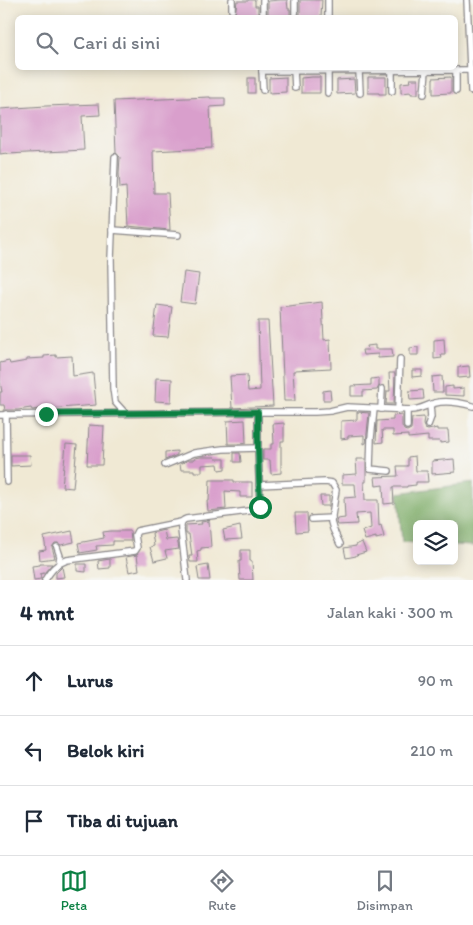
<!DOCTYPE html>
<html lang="id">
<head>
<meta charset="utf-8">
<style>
	:root { --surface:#fff; --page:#f6f6f7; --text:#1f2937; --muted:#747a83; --line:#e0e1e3; --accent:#0b8043 }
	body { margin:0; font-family:Itim,sans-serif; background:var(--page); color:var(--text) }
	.controls { position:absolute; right:15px; bottom:15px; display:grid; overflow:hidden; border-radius:8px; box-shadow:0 2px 12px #0003 }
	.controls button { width:45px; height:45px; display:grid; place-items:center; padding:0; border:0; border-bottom:1px solid var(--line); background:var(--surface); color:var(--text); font:25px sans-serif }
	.stop { position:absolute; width:15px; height:15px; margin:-11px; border:4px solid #0b8043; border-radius:50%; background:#fff }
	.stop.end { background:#0b8043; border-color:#fff; box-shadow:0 1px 5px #0008 }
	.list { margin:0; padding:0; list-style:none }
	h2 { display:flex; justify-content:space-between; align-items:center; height:65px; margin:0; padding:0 20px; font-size:21px }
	h2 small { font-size:16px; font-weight:400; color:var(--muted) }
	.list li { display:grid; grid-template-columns:32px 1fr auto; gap:15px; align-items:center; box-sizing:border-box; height:70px; padding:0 20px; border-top:1px solid var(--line) }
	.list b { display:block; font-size:19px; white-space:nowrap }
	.list em { font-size:16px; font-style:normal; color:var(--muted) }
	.icon { flex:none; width:28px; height:28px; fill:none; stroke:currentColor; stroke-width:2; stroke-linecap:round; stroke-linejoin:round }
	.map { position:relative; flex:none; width:473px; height:580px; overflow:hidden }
	.search { position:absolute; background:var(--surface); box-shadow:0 2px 12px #0003; left:15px; right:15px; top:15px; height:55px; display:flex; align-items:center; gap:12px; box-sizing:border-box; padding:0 18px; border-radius:8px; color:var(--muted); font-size:19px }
	.sheet { height:275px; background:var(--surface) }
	nav { display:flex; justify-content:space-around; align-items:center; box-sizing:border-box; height:70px; border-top:1px solid var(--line); background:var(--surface); font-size:14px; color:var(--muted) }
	nav a { display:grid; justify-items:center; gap:2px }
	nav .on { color:var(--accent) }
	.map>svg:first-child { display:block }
	.forest { fill:#7aaa65; stroke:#4e6650 }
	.building { fill:#d99fcc }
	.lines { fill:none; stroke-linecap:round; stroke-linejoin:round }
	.minor-casing { stroke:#898688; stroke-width:8 }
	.minor { stroke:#fff; stroke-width:5.5 }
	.route { stroke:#0b8043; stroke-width:6 }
</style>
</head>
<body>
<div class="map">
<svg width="473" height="580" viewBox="0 0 473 580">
	<rect width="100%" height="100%" fill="#f6f6f2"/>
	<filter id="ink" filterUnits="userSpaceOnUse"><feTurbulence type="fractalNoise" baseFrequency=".02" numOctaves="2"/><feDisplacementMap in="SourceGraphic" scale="10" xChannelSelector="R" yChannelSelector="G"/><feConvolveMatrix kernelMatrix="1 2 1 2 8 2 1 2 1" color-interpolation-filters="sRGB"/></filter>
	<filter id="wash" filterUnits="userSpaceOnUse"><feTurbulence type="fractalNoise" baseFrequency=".0096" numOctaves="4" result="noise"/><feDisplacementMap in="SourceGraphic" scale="20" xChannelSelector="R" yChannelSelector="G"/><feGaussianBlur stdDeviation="1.12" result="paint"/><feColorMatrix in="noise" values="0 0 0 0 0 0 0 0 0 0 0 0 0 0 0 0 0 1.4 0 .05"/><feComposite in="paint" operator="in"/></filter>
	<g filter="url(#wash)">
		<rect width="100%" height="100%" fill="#f0e9d4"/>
		<polygon class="forest" points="473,483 473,546 454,545 454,524 417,524 417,543 402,542 398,493"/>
		<g id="blocks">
			<g class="building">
				<polygon points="248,0 255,0 255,6 258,6 258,18 249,18 248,15 235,15 237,1 248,1"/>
				<polygon points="280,0 287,0 288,9 290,9 290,18 268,18 268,1"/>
				<polygon points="300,0 322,0 321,17 300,18"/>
				<polygon points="286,77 286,92 269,93 269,78"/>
				<polygon points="312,77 320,77 320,93 301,93 301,78"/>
				<polygon points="368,77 386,77 386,94 379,94 379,93 368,93"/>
				<polygon points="451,77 451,93 433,94 433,78"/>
				<rect x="248" y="78" width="7" height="15"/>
				<polygon points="354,79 355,93 337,94 337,80"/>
				<polygon points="410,79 418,79 418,94 411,94 411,92 401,93 401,83 411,82"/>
				<polygon points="210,97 210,98 225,98 225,106 210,107 212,148 153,151 154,193 168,193 170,230 128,226 126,187 120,188 119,173 120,157 116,153 114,101"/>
				<polygon points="99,104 100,115 82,116 84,150 8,154 7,153 0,154 0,109 46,106"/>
				<polygon points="184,272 199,274 195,304 180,302"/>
				<polygon points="322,302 324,340 330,339 331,368 295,370 295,371 293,371 295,401 284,401 280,307"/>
				<polygon points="157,305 172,307 168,337 153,336"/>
				<polygon points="258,321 268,321 273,406 232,408 230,376 247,375 248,391 260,390"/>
				<polygon points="444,339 445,355 441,355 442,358 434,359 434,340"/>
				<polygon points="375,345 375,349 392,349 393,357 378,358 378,354 363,355 362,350 368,350 367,346"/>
				<polygon points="418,347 418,355 410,355 410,348"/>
				<polygon points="56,355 56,357 72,356 73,376 93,373 96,405 48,409 48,408 32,410 31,408 18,410 5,410 4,405 0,405 0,392 2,392 0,382 0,363 9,361 10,364 27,361 27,359 44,358 44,356"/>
				<polygon points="469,366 470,377 458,378 458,367"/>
				<polygon points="412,370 422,370 422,376 412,377"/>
				<polygon points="389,373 395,373 394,404 386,404 387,391 390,391"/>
				<polygon points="442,376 443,392 433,392 432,377"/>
				<polygon points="156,378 172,379 171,402 155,401"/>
				<polygon points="379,378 379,386 377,390 363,391 363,396 351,396 351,386 371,385 371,379"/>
				<polygon points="453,386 453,389 464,388 464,396 445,395 445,387"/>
				<polygon points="330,390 331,400 323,400 323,391"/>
				<polygon points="423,390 424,399 410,400 409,391"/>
				<polygon points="357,412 369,413 366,443 364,444 364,435 348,436 348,438 341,439 341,421 357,420"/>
				<polygon points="402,415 402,426 404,430 407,431 411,429 412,418 424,417 423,425 425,429 428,430 437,428 437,430 448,430 449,442 440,443 440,441 428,441 428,436 408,438 408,435 393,436 393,430 382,430 383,442 376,443 377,421 393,420 393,416"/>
				<polygon points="245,420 246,443 240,444 228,444 227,421"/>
				<polygon points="284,423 284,441 281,441 281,473 271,474 270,460 263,460 263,449 271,449 271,444 274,444 273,424"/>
				<polygon points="89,425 104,426 102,465 87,465"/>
				<polygon points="66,444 77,445 73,488 62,487"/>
				<polygon points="177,451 177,455 165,460 165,452"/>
				<polygon points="234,453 240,453 241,462 234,462"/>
				<polygon points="11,455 30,455 31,465 11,466"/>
				<polygon points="415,456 416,471 427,471 428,482 416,482 416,485 407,486 407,487 393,487 394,503 384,504 383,485 376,486 375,477 398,476 397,466 408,466 408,457"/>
				<polygon points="201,457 215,457 216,459 225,459 225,469 219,470 218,464 202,465 202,472 194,472 194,470 181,470 180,464 189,460 194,460 195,458"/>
				<polygon points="356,459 366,459 366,482 364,482 365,500 378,500 379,526 381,525 384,537 376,539 376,537 365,540 362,531 371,528 370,513 356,514 357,524 337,525 336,522 337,519 345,518 344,498 356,497 355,484 342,484 342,475 357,474"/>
				<polygon points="454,459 455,472 432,474 432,461"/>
				<polygon points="210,480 234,480 234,482 252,482 252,497 240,497 240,492 225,491 226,509 208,511 207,501 209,501"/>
				<polygon points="320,496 329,496 329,506 321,506"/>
				<polygon points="295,513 307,513 308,531 296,532"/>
				<polygon points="209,521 211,547 201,548 201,550 197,551 198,562 190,562 189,556 192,556 189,534 186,534 186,525 202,524 201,522"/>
				<polygon points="240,526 242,539 225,540 223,530"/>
				<polygon points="164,530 166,540 177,539 179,549 165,551 167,558 154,561 150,547 154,546 152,533"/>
				<polygon points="72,531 74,542 61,545 58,543 55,543 52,547 55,558 40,560 39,551 46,550 44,537"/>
				<polygon points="111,531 130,531 131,541 113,541 113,545 96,546 97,550 80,553 78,543 104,538 103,532"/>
				<polygon points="362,542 366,552 356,555 356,556 346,558 344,548 356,546 356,545"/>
				<polygon points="241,550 250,550 250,561 252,561 253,580 240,580 239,561 241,561"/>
				<polygon points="137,555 139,570 129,572 126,557"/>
				<polygon points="110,559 110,568 99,569 98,561"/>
				<polygon points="40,564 52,564 44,573 40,574 41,579 34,580 32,566 40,565"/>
				<polygon points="77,564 86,564 86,572 77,571"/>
				<polygon points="208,565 210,580 199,580 197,567"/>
				<polygon points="62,567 64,577 56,578 56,573"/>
			</g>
		</g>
	</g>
	<g filter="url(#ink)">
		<use href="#blocks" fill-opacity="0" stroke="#898688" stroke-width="1"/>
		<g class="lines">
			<defs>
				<g id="minor">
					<polyline points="232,0 232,10"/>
					<polyline points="263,0 263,18"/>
					<polyline points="295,0 295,18"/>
					<polyline points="467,0 471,91"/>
					<polyline points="328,18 328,0"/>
					<polyline points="328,68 328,93"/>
					<polyline points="262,70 263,90"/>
					<polyline points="294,70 295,88"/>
					<polyline points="262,71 473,70"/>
					<polyline points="359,71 360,93"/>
					<polyline points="392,91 392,71"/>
					<polyline points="456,91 456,70"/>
					<polyline points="424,94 426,71"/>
					<polyline points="115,157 111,259 113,388 115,402 125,413"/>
					<polyline points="112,230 178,235"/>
					<polyline points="374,409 371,438 370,469 389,471"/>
					<polyline points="381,409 382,389"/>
					<polyline points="398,410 400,359"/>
					<polyline points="6,414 7,482"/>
					<path d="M 0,415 L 258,412 L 315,412 L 330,411 L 347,407 L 411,410 C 420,410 427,405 435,403 C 446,400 462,403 473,406"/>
					<polyline points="428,425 431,417 430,405"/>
					<polyline points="407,426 407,410"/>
					<polyline points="165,465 194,453 223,449 258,448"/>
					<polyline points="259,485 325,482 332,483 336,490 331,522 333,529 340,544"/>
					<polyline points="312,519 332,518"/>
					<polyline points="57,547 60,556 59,563"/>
					<path d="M 45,580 C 51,570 56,564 67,560 L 135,551 L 137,548 L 135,535 L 137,531 L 181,522"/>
					<path d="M 187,580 L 181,530 C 181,525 180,521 186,519 L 256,510 L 260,507 L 258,448 L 258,412"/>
				</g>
			</defs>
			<use href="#minor" class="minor-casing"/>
			<use href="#minor" class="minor"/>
		</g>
	</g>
	<g class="lines" filter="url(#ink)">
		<polyline class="route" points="46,414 258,412 258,448 260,507"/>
	</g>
</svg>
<div class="controls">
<button><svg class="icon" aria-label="layers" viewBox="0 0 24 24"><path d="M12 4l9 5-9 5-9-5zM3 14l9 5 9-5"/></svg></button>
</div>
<div class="stop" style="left:260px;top:507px"></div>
<div class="stop end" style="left:46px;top:414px"></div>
<div class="search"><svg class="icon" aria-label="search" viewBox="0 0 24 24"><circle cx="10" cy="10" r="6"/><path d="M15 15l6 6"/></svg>Cari di sini</div>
</div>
<section class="sheet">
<h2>4 mnt<small>Jalan kaki · 300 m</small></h2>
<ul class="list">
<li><svg class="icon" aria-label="ahead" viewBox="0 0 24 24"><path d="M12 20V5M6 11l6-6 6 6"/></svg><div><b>Lurus</b></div><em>90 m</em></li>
<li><svg class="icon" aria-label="left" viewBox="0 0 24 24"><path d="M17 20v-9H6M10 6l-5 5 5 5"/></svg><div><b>Belok kiri</b></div><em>210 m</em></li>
<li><svg class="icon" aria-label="arrive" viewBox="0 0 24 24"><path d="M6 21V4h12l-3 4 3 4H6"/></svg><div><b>Tiba di tujuan</b></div></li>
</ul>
</section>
<nav>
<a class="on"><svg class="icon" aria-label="map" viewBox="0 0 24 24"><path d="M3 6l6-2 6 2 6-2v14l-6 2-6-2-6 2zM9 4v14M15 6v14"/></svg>Peta</a>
<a><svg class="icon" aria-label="directions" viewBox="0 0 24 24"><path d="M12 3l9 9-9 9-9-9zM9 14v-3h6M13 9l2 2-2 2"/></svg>Rute</a>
<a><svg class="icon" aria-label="saved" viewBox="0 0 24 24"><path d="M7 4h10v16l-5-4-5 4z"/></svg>Disimpan</a>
</nav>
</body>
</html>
